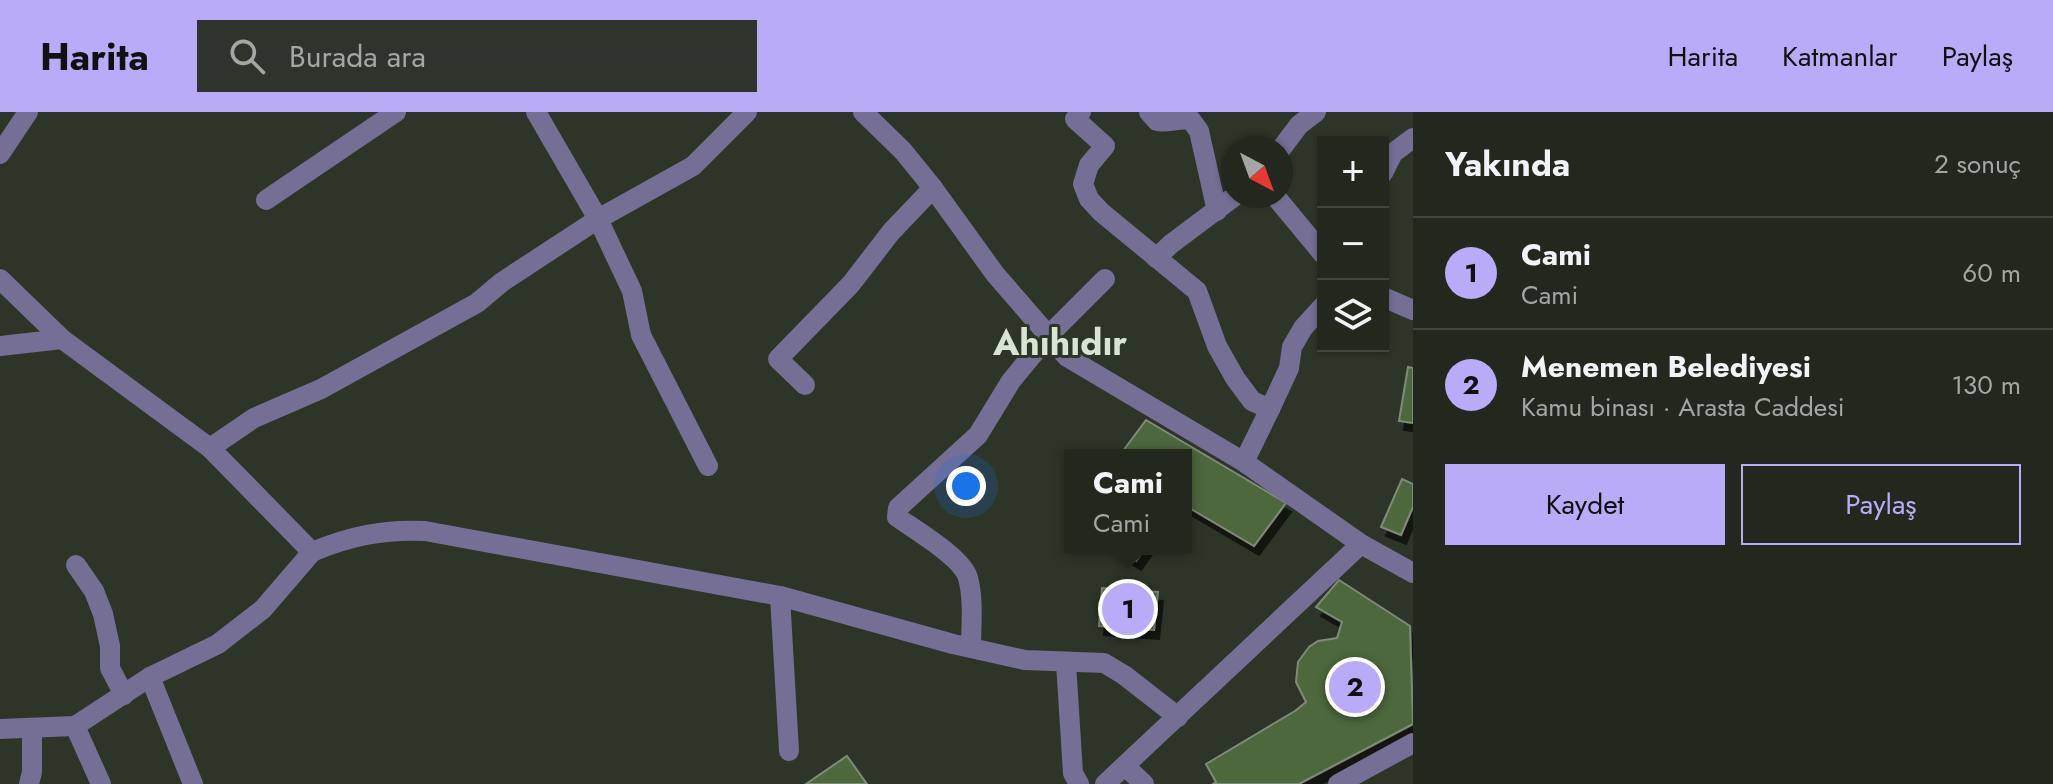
<!DOCTYPE html>
<html lang="tr">
<head>
<meta charset="utf-8">
<style>
	:root { --surface:#22281e; --page:#2e342b; --text:#f1f3f6; --muted:#a2a6a4; --line:#3f443c; --accent:#b9abf7 }
	body { margin:0; font-family:Jost,sans-serif; background:var(--page); color:var(--text) }
	.controls { position:absolute; right:24px; top:24px; display:grid; overflow:hidden; border-radius:0px; box-shadow:0 2px 6px #0004 }
	.controls button { width:72px; height:72px; display:grid; place-items:center; padding:0; border:0; border-bottom:2px solid var(--line); background:var(--surface); color:var(--text); font:40px sans-serif }
	.compass { position:absolute; left:1221px; top:24px; width:72px; height:72px; border-radius:50%; background:var(--surface); box-shadow:0 2px 6px #0004; rotate:139deg }
	.you { position:absolute; left:966px; top:374px; width:28px; height:28px; margin:-20px; border:6px solid #fff; border-radius:50%; background:#1a73e8; box-shadow:0 0 0 12px #1a73e833 }
	.badge { display:grid; place-items:center; width:52px; height:52px; border-radius:50%; background:var(--accent); color:#111; font-size:26px; font-weight:700 }
	.pin { position:absolute; translate:-50% -50%; border:4px solid #fff; box-shadow:0 2px 8px #0006 }
	.popup { position:absolute; left:1064px; top:337px; width:128px; height:104px; box-sizing:border-box; display:grid; place-content:center; border-radius:0px; background:var(--surface); filter:drop-shadow(0 2px 6px #0005); font-size:26px; white-space:nowrap; color:var(--muted) }
	.popup b { font-size:30px; color:var(--text) }
	.popup::after { content:''; position:absolute; left:50%; top:100%; margin-left:-16px; border:16px solid transparent; border-top-color:var(--surface) }
	.list { margin:0; padding:0; list-style:none }
	h2 { display:flex; justify-content:space-between; align-items:center; height:104px; margin:0; padding:0 32px; font-size:34px }
	h2 small { font-size:26px; font-weight:400; color:var(--muted) }
	.list li { display:grid; grid-template-columns:52px 1fr auto; gap:24px; align-items:center; box-sizing:border-box; height:112px; padding:0 32px; border-top:2px solid var(--line) }
	.list b { display:block; font-size:30px; white-space:nowrap }
	.list p { margin:0; font-size:26px; white-space:nowrap; color:var(--muted) }
	.list em { font-size:26px; font-style:normal; color:var(--muted) }
	.actions { display:flex; gap:16px; padding:24px 32px }
	.actions a { flex:1; padding:18px 0; border:2px solid var(--accent); border-radius:0px; text-align:center; font-size:28px; color:var(--accent) }
	.actions .main { background:var(--accent); color:#111 }
	.icon { flex:none; width:44px; height:44px; fill:none; stroke:currentColor; stroke-width:2; stroke-linecap:round; stroke-linejoin:round }
	.map { position:relative; flex:none; width:1413px; height:672px; overflow:hidden }
	header { display:flex; align-items:center; gap:48px; box-sizing:border-box; height:112px; padding:0 40px; background:var(--accent); color:#111 }
	header strong { font-size:38px }
	nav { display:flex; gap:44px; margin-inline-start:auto; font-size:28px }
	.search { width:560px; height:72px; background:var(--page); display:flex; align-items:center; gap:20px; box-sizing:border-box; padding:0 28px; border-radius:0px; color:var(--muted); font-size:30px }
	main { display:flex }
	aside { flex:1; background:var(--surface) }
	.map>svg:first-child { display:block }
	.building { fill:#4d683c; stroke:#808a7a; stroke-width:2; filter:url(#shadow) }
	.lines { fill:none; stroke-linecap:round; stroke-linejoin:round }
	.minor { stroke:#756e95; stroke-width:20 }
	.labels { text-anchor:middle; dominant-baseline:central; stroke-width:6; stroke-linejoin:round; paint-order:stroke }
	.district-label { font-size:36px; font-weight:bold; fill:#d9e4d2; stroke:#2d3528 }
</style>
</head>
<body>
<header>
<strong>Harita</strong>
<div class="search"><svg class="icon" aria-label="search" viewBox="0 0 24 24"><circle cx="10" cy="10" r="6"/><path d="M15 15l6 6"/></svg>Burada ara</div>
<nav><a>Harita</a><a>Katmanlar</a><a>Paylaş</a></nav>
</header>
<main>
<div class="map">
<svg width="1413" height="672" viewBox="0 0 1413 672">
	<defs>
		<filter id="shadow"><feDropShadow dx="5" dy="9" stdDeviation="0" flood-color="#0009"/></filter>
	</defs>
	<rect width="100%" height="100%" fill="#2d3528"/>
	<g class="building">
		<polygon points="1408,255 1413,256 1413,311 1399,309"/>
		<polygon points="1146,308 1286,391 1254,434 1186,394 1186,343 1120,343"/>
		<polygon points="1402,367 1413,372 1413,395 1401,423 1381,415"/>
		<polygon points="1114,435 1146,435 1136,449"/>
		<polygon points="1339,468 1410,514 1413,612 1299,672 1213,672 1216,670 1206,652 1295,599 1306,590 1296,570 1298,550 1309,535 1318,529 1337,526 1342,510 1316,495"/>
		<polygon points="1102,476 1158,480 1154,518 1099,514"/>
		<polygon points="847,644 867,672 806,672"/>
	</g>
	<g class="lines">
		<g class="minor">
			<polyline points="536,0 598,107 632,179 641,223 708,354"/>
			<polyline points="863,0 903,39 933,76 995,162 1067,245 1244,350 1361,432 1413,461"/>
			<polyline points="1081,0 1075,7 1105,34 1089,53 1083,72 1089,87 1101,100 1197,179 1217,234 1235,266 1252,289 1270,297 1244,350"/>
			<path d="M 1149,0 L 1157,9 C 1169,11 1178,6 1191,8 L 1199,19 L 1217,99"/>
			<polyline points="1281,37 1299,13 1316,0"/>
			<polyline points="0,42 28,0"/>
			<polyline points="1383,61 1393,41 1413,26"/>
			<polyline points="1275,84 1323,142"/>
			<polyline points="266,88 396,0"/>
			<polyline points="1156,146 1171,132 1235,84"/>
			<path d="M 0,167 L 62,227 L 210,336 L 312,440 C 350,424 384,417 425,419 L 780,484 L 953,532 L 1025,548 L 1104,551 L 1124,563 L 1178,605"/>
			<polyline points="1383,185 1413,198"/>
			<polyline points="0,234 62,227"/>
			<polyline points="805,273 778,247 851,172 891,120 933,76"/>
			<polyline points="1270,297 1289,256 1292,235 1303,216 1323,194"/>
			<polyline points="210,336 254,306 321,277 477,191 502,170 598,107 693,54 747,0"/>
			<polyline points="76,453 94,479 103,502 110,534 110,556 124,583"/>
			<polyline points="780,484 789,639"/>
			<path d="M 971,536 C 971,514 974,488 968,466 C 963,446 915,418 897,405 L 898,396 L 978,323 L 1011,269 L 1049,223 L 1105,167"/>
			<polyline points="1066,551 1073,661 1079,672"/>
			<polyline points="150,565 193,672"/>
			<polyline points="75,614 101,672"/>
			<polyline points="0,617 75,614 150,565 218,532 263,497 312,440"/>
			<polyline points="1125,654 1144,672"/>
			<polyline points="29,672 32,660 32,617"/>
			<polyline points="1105,672 1361,432"/>
			<polyline points="1338,672 1413,631"/>
		</g>
	</g>
	<g class="labels">
		<g class="district-label">
			<text x="1060" y="230">Ahıhıdır</text>
		</g>
	</g>
</svg>
<div class="controls">
<button>+</button>
<button>−</button>
<button><svg class="icon" aria-label="layers" viewBox="0 0 24 24"><path d="M12 4l9 5-9 5-9-5zM3 14l9 5 9-5"/></svg></button>
</div>
<svg class="compass" viewBox="-18 -18 36 36"><path d="M0-13l5 13h-10z" fill="#e53935"/><path d="M0 13l5-13h-10z" fill="#a2a6a4"/></svg>
<div class="you"></div>
<div class="pin badge" style="left:1128px;top:497px">1</div>
<div class="popup"><b>Cami</b>Cami</div>
<div class="pin badge" style="left:1355px;top:575px">2</div>
</div>
<aside>
<h2>Yakında<small>2 sonuç</small></h2>
<ul class="list">
<li><span class="badge">1</span><div><b>Cami</b><p>Cami</p></div><em>60 m</em></li>
<li><span class="badge">2</span><div><b>Menemen Belediyesi</b><p>Kamu binası · Arasta Caddesi</p></div><em>130 m</em></li>
</ul>
<div class="actions"><a class="main">Kaydet</a><a>Paylaş</a></div>
</aside>
</main>
</body>
</html>
